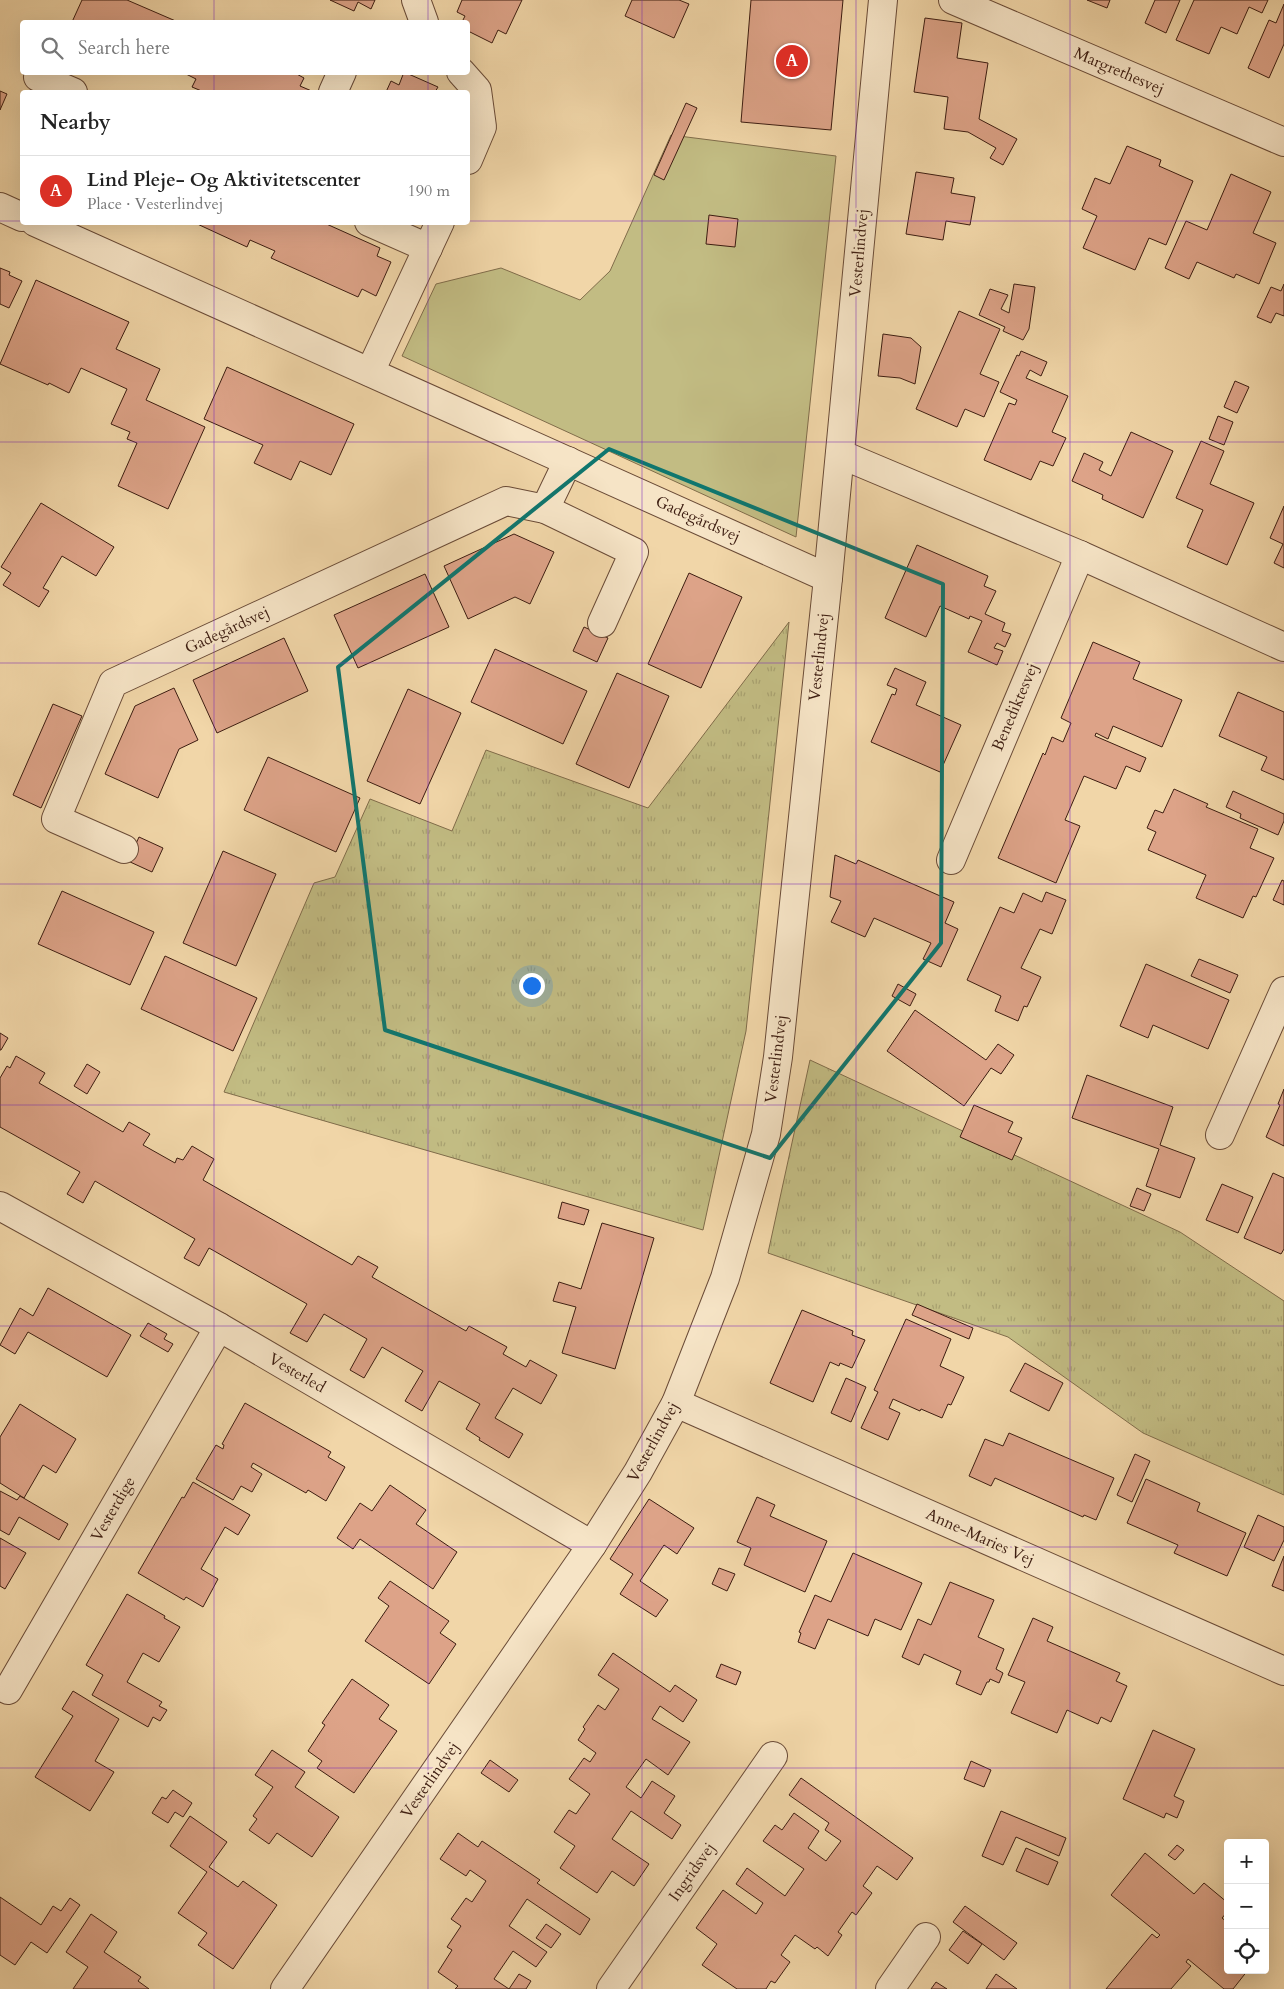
<!DOCTYPE html>
<html lang="en">
<head>
<meta charset="utf-8">
<style>
	:root { --surface:#fff; --page:#f6f6f6; --text:#222; --muted:#767676; --line:#e0e0e0; --accent:#d93025 }
	body { margin:0; font-family:Cardo,serif; background:var(--page); color:var(--text) }
	.controls { position:absolute; right:15px; bottom:15px; display:grid; overflow:hidden; border-radius:5px; box-shadow:0 5px 20px #0002 }
	.controls button { width:45px; height:45px; display:grid; place-items:center; padding:0; border:0; border-bottom:1px solid var(--line); background:var(--surface); color:var(--text); font:25px sans-serif }
	.you { position:absolute; left:531px; top:985px; width:18px; height:18px; margin:-12px; border:4px solid #fff; border-radius:50%; background:#1a73e8; box-shadow:0 0 0 8px #1a73e833 }
	.badge { display:grid; place-items:center; width:32px; height:32px; border-radius:50%; background:var(--accent); color:#fff; font-size:16px; font-weight:700 }
	.pin { position:absolute; translate:-50% -50%; border:2px solid #fff; box-shadow:0 1px 5px #0006 }
	.list { margin:0; padding:0; list-style:none }
	h2 { display:flex; justify-content:space-between; align-items:center; height:65px; margin:0; padding:0 20px; font-size:21px }
	h2 small { font-size:16px; font-weight:400; color:var(--muted) }
	.list li { display:grid; grid-template-columns:32px 1fr auto; gap:15px; align-items:center; box-sizing:border-box; height:70px; padding:0 20px; border-top:1px solid var(--line) }
	.list b { display:block; font-size:19px; white-space:nowrap }
	.list p { margin:0; font-size:16px; white-space:nowrap; color:var(--muted) }
	.list em { font-size:16px; font-style:normal; color:var(--muted) }
	.icon { flex:none; width:28px; height:28px; fill:none; stroke:currentColor; stroke-width:2; stroke-linecap:round; stroke-linejoin:round }
	.map { position:relative; flex:none; width:1284px; height:1989px; overflow:hidden }
	.search { position:absolute; background:var(--surface); box-shadow:0 5px 20px #0002; left:20px; top:20px; width:450px; height:55px; display:flex; align-items:center; gap:12px; box-sizing:border-box; padding:0 18px; border-radius:5px; color:var(--muted); font-size:19px }
	.panel { position:absolute; background:var(--surface); box-shadow:0 5px 20px #0002; left:20px; top:90px; width:450px; height:135px; border-radius:5px }
	.map>svg:first-child { display:block }
	.grass { fill:#c2bc83; stroke:#806c4a }
	.park { fill:url(#park-tufts); stroke:#806c4a }
	.building { fill:#dda388; stroke:#3d1d11 }
	.lines { fill:none; stroke-linecap:round; stroke-linejoin:round }
	.minor-casing { stroke:#6a4b37; stroke-width:30 }
	.tertiary-casing { stroke:#6a4b37; stroke-width:30 }
	.minor { stroke:#f6e4c6; stroke-width:28 }
	.tertiary { stroke:#f6e4c6; stroke-width:28 }
	.marked { fill:none; stroke:#0f766e; stroke-width:4; stroke-linejoin:round }
	.grid { fill:none; stroke:#7b2cbf; stroke-width:1; stroke-opacity:0.55 }
	.labels { text-anchor:middle; dominant-baseline:central; stroke-width:5; stroke-linejoin:round; paint-order:stroke }
	.street-label { font-size:16px; fill:#3d1d11; stroke:#f6e4c6 }
</style>
</head>
<body>
<div class="map">
<svg width="1284" height="1989" viewBox="0 0 1284 1989">
	<defs>
		<pattern id="park-tufts" width="24" height="20" patternUnits="userSpaceOnUse" patternTransform="scale(1.25)"><rect width="24" height="20" fill="#c2bc83"/><path d="M3 7l-1-3M5 7V3M7 7l1-3M15 17l-1-3M17 17v-4M19 17l1-3" fill="none" stroke="#a8a170"/></pattern>
	</defs>
	<rect width="100%" height="100%" fill="#f1d6a8"/>
	<filter id="stains"><feTurbulence type="fractalNoise" baseFrequency=".004" numOctaves="4"/><feColorMatrix values="0 0 0 0 .2 0 0 0 0 .09 0 0 0 0 .02 0 0 0 .5 -.17"/></filter>
	<radialGradient id="worn" r=".72"><stop offset=".6" stop-color="#630" stop-opacity="0"/><stop offset="1" stop-color="#630" stop-opacity=".3"/></radialGradient>
	<polygon class="grass" points="671,135 836,156 796,537 402,356 436,284 501,268 580,300 610,271"/>
	<g class="park">
		<polygon points="789,622 746,1031 703,1230 224,1092 314,883 335,877 370,799 452,831 486,750 648,808"/>
		<polygon points="810,1060 1180,1232 1284,1301 1284,1495 1143,1433 1008,1337 768,1253"/>
	</g>
	<g class="building">
		<polygon points="82,0 127,0 178,22 72,22"/>
		<polygon points="330,0 375,0 371,9 358,2 354,11"/>
		<polygon points="462,0 522,0 506,34 498,30 492,43 468,31 468,22 462,22 465,16 457,12"/>
		<polygon points="632,0 679,0 689,4 674,38 625,16"/>
		<polygon points="751,0 843,0 831,130 741,122"/>
		<polygon points="1087,0 1110,0 1107,8"/>
		<polygon points="1155,0 1180,0 1166,33 1145,23"/>
		<polygon points="1194,0 1268,0 1262,13 1249,7 1237,34 1221,27 1209,54 1176,40"/>
		<polygon points="1284,4 1284,44 1269,78 1248,68 1269,20 1276,23"/>
		<polygon points="925,18 962,23 957,58 988,63 979,119 1017,139 1003,165 990,158 996,148 968,132 944,129 948,97 914,92"/>
		<polygon points="182,72 293,72 304,78 300,86 314,92 204,92 192,87 196,79"/>
		<polygon points="404,72 438,87 435,92 386,92 391,81 399,85"/>
		<polygon points="0,91 7,94 0,110"/>
		<polygon points="686,103 697,108 664,180 654,175"/>
		<polygon points="1127,146 1161,160 1159,166 1193,181 1166,245 1149,238 1135,270 1083,248 1097,216 1082,209 1095,178 1110,184"/>
		<polygon points="916,172 954,178 951,193 975,197 970,225 946,221 943,240 906,234"/>
		<polygon points="1231,174 1271,192 1253,233 1276,243 1259,284 1236,274 1234,278 1197,262 1189,279 1165,268 1186,221 1207,230"/>
		<polygon points="709,215 738,219 735,247 706,244"/>
		<polygon points="193,222 322,222 380,248 377,256 391,262 376,296 362,289 358,297 271,258 275,251 250,240 247,247"/>
		<polygon points="0,268 10,272 9,275 22,281 9,308 0,304"/>
		<polygon points="36,280 129,322 116,349 160,369 146,400 205,427 168,509 118,486 137,443 127,439 130,432 111,424 127,389 81,368 69,393 49,383 48,385 0,364"/>
		<polygon points="1014,284 1035,287 1029,329 1023,340 1003,331 1005,327 979,315 990,289 1008,295 1001,309 1009,313"/>
		<polygon points="1284,284 1284,316 1276,313 1271,323 1257,317 1271,287 1281,291"/>
		<polygon points="959,311 1000,329 980,374 999,382 984,417 965,409 957,427 916,409"/>
		<polygon points="883,334 911,338 921,347 915,384 900,378 878,376"/>
		<polygon points="1021,351 1047,362 1041,376 1030,370 1026,378 1068,396 1052,432 1066,438 1053,466 1040,461 1031,480 984,460 1009,403 1015,405 1017,400 1000,392 1017,355 1019,356"/>
		<polygon points="227,367 354,424 331,475 300,461 291,480 254,463 263,445 204,419"/>
		<polygon points="1235,381 1249,387 1237,413 1224,407"/>
		<polygon points="1218,416 1233,422 1224,445 1209,439"/>
		<polygon points="1131,432 1173,451 1143,518 1102,499 1103,495 1072,481 1084,453 1103,462 1099,470 1111,476"/>
		<polygon points="1201,441 1224,451 1210,484 1254,503 1227,565 1187,547 1203,510 1176,498"/>
		<polygon points="41,503 114,547 96,576 62,556 43,588 49,591 39,607 3,585 11,573 1,567"/>
		<polygon points="1284,506 1284,568 1274,563 1283,544 1270,538"/>
		<polygon points="514,534 554,552 530,604 515,597 468,619 444,566"/>
		<polygon points="917,545 988,576 984,586 996,591 985,614 1005,623 1002,631 1011,634 1005,647 997,643 994,648 1003,651 997,665 968,652 982,621 970,616 969,619 940,606 926,637 885,618"/>
		<polygon points="689,573 742,597 701,688 648,664"/>
		<polygon points="425,574 449,627 358,668 334,615"/>
		<polygon points="584,627 608,638 597,662 573,651"/>
		<polygon points="284,638 308,691 217,733 193,680"/>
		<polygon points="1093,642 1140,662 1133,679 1182,700 1162,747 1113,726 1108,739 1096,733 1095,736 1146,758 1140,772 1126,766 1116,789 1084,776 1065,820 1080,826 1056,883 998,858 1043,753 1045,755 1052,737 1063,742 1071,723 1061,718"/>
		<polygon points="495,649 587,691 563,744 471,702"/>
		<polygon points="895,668 926,682 916,705 961,725 940,772 871,742 892,694 895,695 897,689 887,685"/>
		<polygon points="617,673 669,696 629,788 576,764"/>
		<polygon points="174,688 198,740 179,749 158,798 105,774 135,706"/>
		<polygon points="408,689 461,713 420,804 367,781"/>
		<polygon points="1238,692 1284,712 1284,780 1261,770 1267,757 1219,736"/>
		<polygon points="53,704 82,716 41,808 13,795"/>
		<polygon points="268,757 360,798 336,852 244,810"/>
		<polygon points="1174,789 1208,804 1206,807 1258,829 1250,848 1274,858 1256,897 1253,896 1243,918 1196,898 1206,875 1148,850 1156,832 1147,828 1155,810 1163,813"/>
		<polygon points="1233,791 1284,814 1284,821 1278,835 1240,818 1241,814 1226,807"/>
		<polygon points="139,837 163,848 152,872 128,861"/>
		<polygon points="223,851 276,874 236,966 183,943"/>
		<polygon points="835,855 856,864 858,860 954,902 945,923 958,929 941,967 923,959 931,943 874,918 865,937 831,922 841,901 830,897"/>
		<polygon points="1282,880 1284,881 1284,905 1273,900"/>
		<polygon points="62,891 154,932 130,985 38,944"/>
		<polygon points="1046,892 1066,900 1052,934 1040,929 1021,968 1041,977 1027,1007 1024,1006 1018,1021 995,1011 1001,996 967,980 1000,907 1014,913 1023,893 1042,902"/>
		<polygon points="165,956 257,998 233,1051 141,1009"/>
		<polygon points="1199,959 1238,975 1230,993 1191,976"/>
		<polygon points="1146,964 1229,1000 1208,1049 1153,1025 1148,1038 1120,1026"/>
		<polygon points="898,984 916,994 910,1006 892,996"/>
		<polygon points="915,1010 986,1060 998,1044 1014,1055 1001,1074 991,1068 964,1106 887,1051"/>
		<polygon points="0,1033 8,1038 1,1050 0,1050"/>
		<polygon points="16,1056 45,1073 39,1083 123,1132 129,1122 150,1134 143,1145 175,1163 177,1158 183,1160 192,1146 214,1159 203,1180 352,1265 358,1256 378,1267 372,1277 466,1331 469,1326 507,1347 503,1354 526,1367 530,1360 557,1375 541,1404 513,1388 495,1418 523,1434 509,1458 479,1440 480,1438 466,1429 480,1404 439,1381 422,1411 405,1401 423,1371 382,1347 364,1378 350,1370 367,1339 324,1314 307,1342 290,1333 307,1304 209,1248 199,1266 184,1258 195,1239 95,1181 83,1203 67,1194 80,1172 0,1127 0,1078 7,1066 10,1068"/>
		<polygon points="87,1064 100,1072 87,1094 74,1086"/>
		<polygon points="1087,1075 1173,1107 1160,1145 1195,1158 1180,1198 1146,1186 1159,1149 1072,1118"/>
		<polygon points="1284,1089 1284,1146 1266,1137 1280,1105 1278,1104"/>
		<polygon points="974,1105 1013,1122 1008,1132 1022,1138 1012,1160 960,1137"/>
		<polygon points="1273,1173 1284,1178 1284,1249 1281,1254 1244,1238"/>
		<polygon points="1222,1184 1253,1197 1238,1233 1206,1220"/>
		<polygon points="1137,1188 1151,1194 1144,1211 1130,1206"/>
		<polygon points="562,1202 589,1210 584,1225 558,1218"/>
		<polygon points="602,1223 654,1238 615,1369 562,1353 576,1307 553,1301 559,1282 581,1289"/>
		<polygon points="48,1288 131,1335 107,1377 28,1332 15,1354 0,1345 20,1308 33,1316"/>
		<polygon points="917,1304 973,1328 969,1339 912,1315"/>
		<polygon points="802,1310 853,1331 852,1335 865,1340 852,1368 840,1363 839,1366 830,1362 813,1402 770,1383"/>
		<polygon points="906,1319 951,1339 940,1366 964,1377 951,1405 948,1404 942,1418 921,1409 920,1411 893,1399 889,1408 900,1413 888,1440 861,1428 878,1392 874,1390"/>
		<polygon points="148,1323 167,1334 164,1339 173,1344 168,1352 140,1336"/>
		<polygon points="1025,1363 1063,1383 1049,1411 1010,1391"/>
		<polygon points="846,1378 866,1387 851,1422 831,1413"/>
		<polygon points="245,1403 331,1452 328,1457 345,1467 326,1501 308,1490 306,1493 253,1463 251,1467 262,1474 252,1492 241,1486 233,1500 196,1479 216,1445 223,1449 224,1445 222,1444"/>
		<polygon points="20,1404 76,1439 56,1473 43,1465 24,1498 0,1483 0,1437"/>
		<polygon points="1009,1433 1114,1478 1096,1520 1084,1515 1083,1517 995,1478 991,1486 969,1476 985,1439 1003,1446"/>
		<polygon points="1135,1454 1150,1461 1132,1502 1117,1495"/>
		<polygon points="1146,1479 1200,1503 1197,1511 1246,1533 1227,1576 1174,1553 1178,1545 1127,1523"/>
		<polygon points="193,1482 250,1515 238,1535 225,1527 201,1569 218,1579 203,1607 186,1597 184,1600 138,1573 182,1497 184,1498"/>
		<polygon points="390,1485 426,1510 416,1524 457,1552 433,1589 360,1539 353,1549 337,1538 360,1503 372,1511"/>
		<polygon points="0,1491 17,1500 20,1496 68,1524 59,1540 19,1517 9,1535 0,1530"/>
		<polygon points="757,1497 775,1505 770,1516 827,1541 805,1592 744,1565 751,1548 737,1542"/>
		<polygon points="649,1499 694,1528 677,1554 664,1545 640,1581 668,1600 656,1617 620,1594 633,1574 610,1559"/>
		<polygon points="1258,1515 1284,1527 1284,1540 1274,1561 1244,1547"/>
		<polygon points="0,1538 26,1553 5,1589 0,1586"/>
		<polygon points="853,1553 922,1583 901,1630 875,1619 868,1636 828,1619 815,1649 798,1642 801,1633 799,1632 815,1595 831,1602"/>
		<polygon points="1284,1556 1284,1591 1272,1586"/>
		<polygon points="719,1568 735,1574 727,1591 712,1584"/>
		<polygon points="390,1581 449,1621 440,1633 456,1644 429,1684 365,1641 389,1606 378,1598"/>
		<polygon points="950,1582 994,1600 978,1637 1004,1649 996,1669 1003,1673 999,1683 990,1679 989,1682 987,1682 981,1695 956,1684 961,1671 924,1654 919,1665 902,1657 918,1619 931,1625"/>
		<polygon points="127,1594 165,1616 164,1618 180,1627 159,1662 143,1653 127,1682 162,1702 159,1706 167,1710 160,1721 153,1717 148,1727 92,1695 103,1675 86,1665"/>
		<polygon points="1033,1618 1053,1627 1047,1641 1120,1673 1116,1681 1127,1686 1111,1722 1101,1717 1098,1724 1067,1710 1057,1733 1011,1713 1025,1682 1008,1675"/>
		<polygon points="613,1653 670,1692 675,1685 697,1700 683,1722 660,1706 652,1719 690,1742 668,1775 646,1759 626,1787 641,1798 652,1781 675,1796 664,1813 681,1825 672,1839 631,1811 612,1839 649,1864 634,1886 612,1871 597,1893 560,1868 575,1846 554,1832 569,1810 576,1814 590,1794 569,1779 584,1758 590,1762 596,1753 578,1740 585,1729 583,1727 598,1705 605,1710 619,1689 598,1675"/>
		<polygon points="721,1664 741,1672 736,1685 716,1677"/>
		<polygon points="352,1679 389,1705 379,1719 397,1731 354,1793 317,1768 322,1761 308,1751 325,1725 322,1723"/>
		<polygon points="73,1691 119,1719 95,1761 114,1772 90,1811 35,1777 73,1716 62,1709"/>
		<polygon points="1153,1730 1195,1749 1174,1796 1184,1801 1177,1818 1166,1813 1164,1818 1123,1799"/>
		<polygon points="272,1750 305,1772 295,1787 339,1817 312,1857 277,1833 269,1844 249,1830 257,1819 253,1816 273,1787 255,1775"/>
		<polygon points="490,1760 518,1780 509,1792 481,1773"/>
		<polygon points="971,1761 991,1770 984,1787 964,1779"/>
		<polygon points="801,1778 913,1858 897,1880 877,1866 863,1886 872,1893 856,1915 852,1912 838,1932 842,1935 828,1956 817,1947 815,1949 795,1935 781,1955 790,1962 775,1983 771,1981 766,1989 737,1989 702,1965 717,1944 696,1928 723,1890 756,1914 763,1903 736,1884 747,1868 785,1896 804,1869 763,1841 775,1825 782,1830 794,1813 819,1831 808,1848 826,1861 841,1841 825,1830 829,1823 789,1795"/>
		<polygon points="173,1790 192,1803 183,1817 175,1812 168,1823 152,1813 162,1797 166,1799"/>
		<polygon points="1001,1811 1066,1838 1059,1856 1016,1837 1003,1865 982,1856"/>
		<polygon points="190,1816 227,1842 209,1867 238,1887 243,1881 277,1905 233,1969 198,1945 207,1933 178,1913 207,1872 170,1846"/>
		<polygon points="458,1833 478,1847 482,1841 540,1880 537,1883 590,1919 580,1935 527,1899 509,1926 547,1952 536,1967 513,1951 494,1979 509,1989 519,1974 531,1981 526,1989 455,1989 458,1986 438,1972 452,1950 447,1947 461,1926 451,1919 466,1898 472,1902 486,1881 470,1870 466,1876 440,1859"/>
		<polygon points="1177,1845 1184,1850 1175,1860 1168,1855"/>
		<polygon points="1026,1848 1058,1862 1048,1885 1016,1871"/>
		<polygon points="1145,1853 1194,1894 1204,1883 1228,1903 1228,1911 1222,1918 1228,1923 1228,1970 1248,1970 1233,1989 1224,1989 1188,1959 1186,1962 1191,1966 1171,1989 1106,1989 1152,1934 1157,1938 1160,1935 1111,1895"/>
		<polygon points="0,1897 41,1925 53,1906 61,1911 70,1898 80,1905 47,1953 31,1942 15,1965 0,1955"/>
		<polygon points="965,1906 1017,1943 1004,1960 953,1922"/>
		<polygon points="91,1914 117,1932 104,1952 141,1977 138,1981 149,1989 73,1989 88,1967 66,1952"/>
		<polygon points="546,1924 561,1934 551,1948 536,1938"/>
		<polygon points="963,1931 982,1944 968,1964 949,1950"/>
		<polygon points="996,1974 1017,1989 986,1989"/>
		<polygon points="936,1982 947,1989 931,1989"/>
	</g>
	<g class="lines">
		<defs>
			<g id="minor">
				<polyline points="416,0 424,22"/>
				<polyline points="953,0 1284,142"/>
				<polyline points="461,72 477,90 482,127 468,160"/>
				<polyline points="38,77 73,92"/>
				<polyline points="333,92 342,72"/>
				<polyline points="0,207 22,217"/>
				<polyline points="35,222 828,578"/>
				<polyline points="369,222 428,248"/>
				<polyline points="370,372 440,222"/>
				<polyline points="840,454 1080,555 1284,647"/>
				<polyline points="545,509 568,461"/>
				<polyline points="124,849 56,819 113,683 506,501 545,509 634,552 602,623"/>
				<polyline points="951,860 1080,555"/>
				<polyline points="1220,1135 1284,991"/>
				<polyline points="0,1206 219,1327 592,1545"/>
				<polyline points="676,1403 1284,1671"/>
				<polyline points="8,1690 219,1327"/>
				<polyline points="611,1989 773,1756"/>
				<polyline points="890,1989 926,1937"/>
			</g>
			<polyline id="tertiary" points="285,1989 592,1545 638,1472 676,1403 725,1278 766,1134 778,1057 828,578 883,0"/>
		</defs>
		<use href="#minor" class="minor-casing"/>
		<use href="#tertiary" class="tertiary-casing"/>
		<use href="#minor" class="minor"/>
		<use href="#tertiary" class="tertiary"/>
	</g>
	<path class="marked" d="M 609,449 L 943,584 L 941,943 L 770,1158 L 385,1030 L 338,667 Z"/>
	<path class="grid" d="M 214,0 L 214,22M 428,0 L 428,22M 642,0 L 642,1989M 856,0 L 856,1989M 1070,0 L 1070,1989M 214,72 L 214,92M 428,72 L 428,92M 0,221 L 22,221M 468,221 L 1284,221M 214,222 L 214,1989M 428,222 L 428,1989M 0,442 L 1284,442M 0,663 L 1284,663M 0,884 L 1284,884M 0,1105 L 1284,1105M 0,1326 L 1284,1326M 0,1547 L 1284,1547M 0,1768 L 1284,1768"/>
	<g class="labels">
		<g class="street-label">
			<text transform="translate(1119 71) rotate(23)">Margrethesvej</text>
			<text transform="translate(859 253) rotate(-85)">Vesterlindvej</text>
			<text transform="translate(698 519) rotate(24)">Gadegårdsvej</text>
			<text transform="translate(227 630) rotate(-25)">Gadegårdsvej</text>
			<text transform="translate(819 657) rotate(-84)">Vesterlindvej</text>
			<text transform="translate(1015 707) rotate(-67)">Benediktesvej</text>
			<text transform="translate(776 1059) rotate(-83)">Vesterlindvej</text>
			<text transform="translate(297 1373) rotate(30)">Vesterled</text>
			<text transform="translate(653 1442) rotate(-61)">Vesterlindvej</text>
			<text transform="translate(113 1509) rotate(-60)">Vesterdige</text>
			<text transform="translate(980 1537) rotate(24)">Anne-Maries Vej</text>
			<text transform="translate(430 1780) rotate(-55)">Vesterlindvej</text>
			<text transform="translate(692 1872) rotate(-55)">Ingridsvej</text>
		</g>
	</g>
	<rect width="100%" height="100%" filter="url(#stains)"/>
	<rect width="100%" height="100%" fill="url(#worn)"/>
</svg>
<div class="controls">
<button>+</button>
<button>−</button>
<button><svg class="icon" aria-label="locate" viewBox="0 0 24 24"><circle cx="12" cy="12" r="6"/><path d="M12 2v4M12 18v4M2 12h4M18 12h4"/></svg></button>
</div>
<div class="you"></div>
<div class="pin badge" style="left:792px;top:61px">A</div>
<div class="search"><svg class="icon" aria-label="search" viewBox="0 0 24 24"><circle cx="10" cy="10" r="6"/><path d="M15 15l6 6"/></svg>Search here</div>
<section class="panel">
<h2>Nearby<small></small></h2>
<ul class="list">
<li><span class="badge">A</span><div><b>Lind Pleje- Og Aktivitetscenter</b><p>Place · Vesterlindvej</p></div><em>190 m</em></li>
</ul>
</section>
</div>
</body>
</html>
